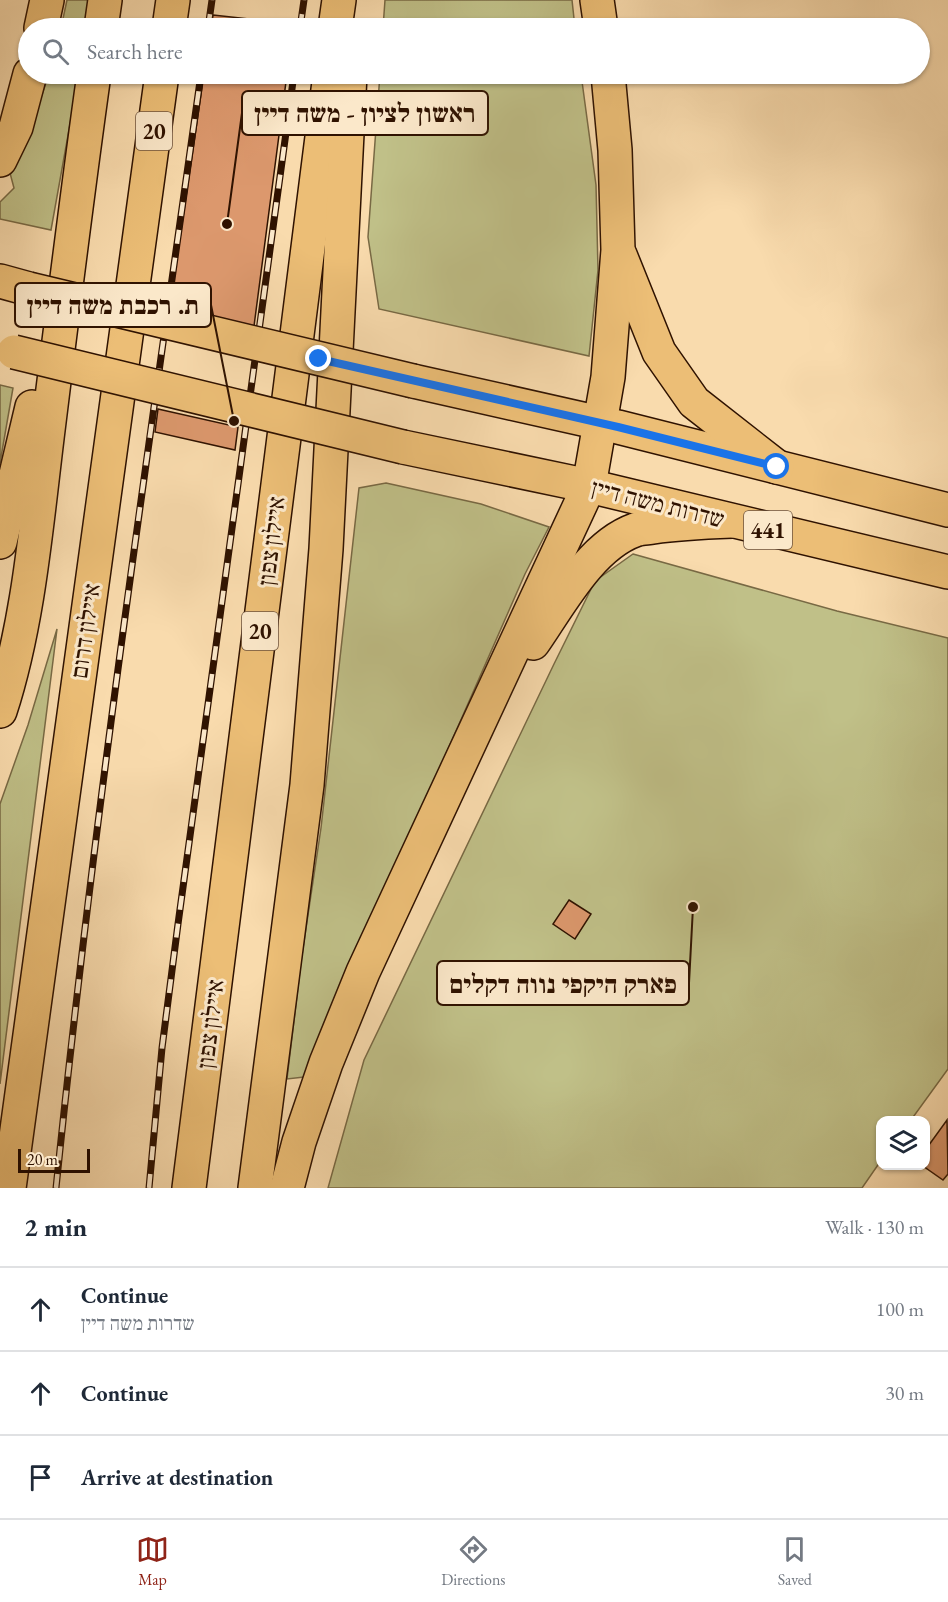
<!DOCTYPE html>
<html lang="en">
<head>
<meta charset="utf-8">
<style>
	:root { --surface:#fff; --page:#f2f2f3; --text:#1f2937; --muted:#747a83; --line:#e0e1e3; --accent:#8f2418 }
	body { margin:0; font-family:"EB Garamond","Frank Ruhl Libre",serif; background:var(--page); color:var(--text) }
	.controls { position:absolute; right:18px; bottom:18px; display:grid; overflow:hidden; border-radius:12px; box-shadow:0 2px 4px #0004 }
	.controls button { width:54px; height:54px; display:grid; place-items:center; padding:0; border:0; border-bottom:2px solid var(--line); background:var(--surface); color:var(--text); font:30px sans-serif }
	.scale { position:absolute; left:18px; bottom:15px; width:72px; box-sizing:border-box; padding-left:6px; border:3px solid #2f1200; border-top:0; font-size:16px; line-height:21px; white-space:nowrap; color:#2f1200; -webkit-text-stroke:4px #fbe8ca; paint-order:stroke }
	.stop { position:absolute; width:18px; height:18px; margin:-14px; border:4px solid #1a73e8; border-radius:50%; background:#fff }
	.stop.end { background:#1a73e8; border-color:#fff; box-shadow:0 2px 6px #0008 }
	.list { margin:0; padding:0; list-style:none }
	h2 { display:flex; justify-content:space-between; align-items:center; height:78px; margin:0; padding:0 24px; font-size:26px }
	h2 small { font-size:20px; font-weight:400; color:var(--muted) }
	.list li { display:grid; grid-template-columns:39px 1fr auto; gap:18px; align-items:center; box-sizing:border-box; height:84px; padding:0 24px; border-top:2px solid var(--line) }
	.list b { display:block; font-size:22px; white-space:nowrap }
	.list p { margin:0; font-size:20px; white-space:nowrap; color:var(--muted) }
	.list em { font-size:20px; font-style:normal; color:var(--muted) }
	.icon { flex:none; width:33px; height:33px; fill:none; stroke:currentColor; stroke-width:2; stroke-linecap:round; stroke-linejoin:round }
	.map { position:relative; flex:none; width:948px; height:1188px; overflow:hidden }
	.search { position:absolute; background:var(--surface); box-shadow:0 2px 4px #0004; left:18px; right:18px; top:18px; height:66px; display:flex; align-items:center; gap:15px; box-sizing:border-box; padding:0 21px; border-radius:33px; color:var(--muted); font-size:22px }
	.sheet { height:330px; background:var(--surface) }
	nav { display:flex; justify-content:space-around; align-items:center; box-sizing:border-box; height:84px; border-top:2px solid var(--line); background:var(--surface); font-size:16px; color:var(--muted) }
	nav a { display:grid; justify-items:center; gap:3px }
	nav .on { color:var(--accent) }
	.map>svg:first-child { display:block }
	.green { fill:#c0c088; stroke:#786944; stroke-width:1.5 }
	.building { fill:#dc986d; stroke:#2f1200; stroke-width:1.5 }
	.lines { fill:none; stroke-linecap:round; stroke-linejoin:round }
	.primary-casing { stroke:#2f1200; stroke-width:36 }
	.motorway-casing { stroke:#2f1200; stroke-width:36 }
	.primary { stroke:#ecbe76; stroke-width:33 }
	.motorway { stroke:#ecbe76; stroke-width:33 }
	.rail-casing { stroke:#2f1200; stroke-width:7 }
	.rail { stroke:#fbe8ca; stroke-width:4.5; stroke-dasharray:14; stroke-linecap:butt }
	.primary-bridge-casing { stroke:#2f1200; stroke-width:36; stroke-linecap:butt }
	.primary-bridge { stroke:#ecbe76; stroke-width:33 }
	.route { stroke:#1a73e8; stroke-width:8 }
	.labels { text-anchor:middle; dominant-baseline:central; stroke-width:6; stroke-linejoin:round; paint-order:stroke }
	.shield { fill:#fbe8ca; stroke:#6c523d; stroke-width:1.5 }
	.shield-label { font-size:22px; font-weight:bold; fill:#2f1200 }
	.street-label { font-size:24px; fill:#2f1200; stroke:#fbe8ca }
	.leader { fill:none; stroke:#2f1200; stroke-width:2 }
	.callout-dot { fill:#2f1200; stroke:#fbe8ca; stroke-width:2 }
	.callout { fill:#fbe8ca; stroke:#2f1200; stroke-width:2 }
	.callout-label { font-size:26px; text-anchor:middle; font-weight:bold; fill:#2f1200 }
</style>
</head>
<body>
<div class="map">
<svg width="948" height="1188" viewBox="0 0 948 1188">
	<rect width="100%" height="100%" fill="#f9dbad"/>
	<filter id="stains"><feTurbulence type="fractalNoise" baseFrequency=".00333" numOctaves="4"/><feColorMatrix values="0 0 0 0 .2 0 0 0 0 .09 0 0 0 0 .02 0 0 0 .5 -.17"/></filter>
	<radialGradient id="worn" r=".72"><stop offset=".6" stop-color="#630" stop-opacity="0"/><stop offset="1" stop-color="#630" stop-opacity=".3"/></radialGradient>
	<g class="green">
		<polygon points="67,0 91,0 86,28 61,28"/>
		<polygon points="385,0 572,0 575,28 383,28"/>
		<polygon points="49,74 79,74 51,230 0,219 0,202 14,188 10,173 29,133"/>
		<polygon points="380,74 581,74 596,185 598,270 589,356 379,309 368,237"/>
		<polygon points="0,385 13,388 0,463"/>
		<polygon points="386,483 481,504 549,527 525,574 304,1077 287,1079 301,962 321,828 359,488"/>
		<polygon points="633,554 837,611 948,638 948,1069 911,1120 880,1120 880,1162 862,1188 328,1188 364,1060 554,664 595,581"/>
		<polygon points="57,629 0,1084 0,804 28,725"/>
	</g>
	<g class="building">
		<polygon points="213,15 294,24 293,28 211,28"/>
		<polygon points="204,74 287,74 254,326 170,306"/>
		<polygon points="158,409 238,427 235,450 155,432"/>
		<polygon points="569,900 591,914 575,939 553,924"/>
		<polygon points="947,1120 948,1174 943,1180 923,1166 926,1166 926,1149"/>
	</g>
	<g class="lines">
		<defs>
			<g id="primary">
				<polyline points="0,281 29,289"/>
				<polyline points="413,381 618,427 948,510"/>
				<polyline points="403,447 589,486 948,572"/>
			</g>
			<g id="motorway">
				<polyline points="597,0 601,28"/>
				<polyline points="41,28 47,0"/>
				<polyline points="101,28 105,0"/>
				<polyline points="169,28 173,0"/>
				<polyline points="335,28 339,0"/>
				<polyline points="0,160 16,127 30,74"/>
				<polyline points="620,255 659,352 694,402 777,467"/>
				<polyline points="0,542 32,407"/>
				<path d="M 533,643 C 559,606 590,546 635,530 C 640,528 647,528 653,527 C 679,523 705,522 732,521"/>
				<path d="M 0,711 C 28,625 36,528 47,438 C 62,316 77,195 94,74"/>
				<polyline points="9,1188 162,74"/>
				<polyline points="189,1188 330,74"/>
				<polyline points="255,1188 307,785 326,549 350,74"/>
				<polyline points="287,1188 299,1142 326,1063 363,972 589,486 608,377 618,250 615,150 608,74"/>
			</g>
		</defs>
		<use href="#primary" class="primary-casing"/>
		<use href="#motorway" class="motorway-casing"/>
		<use href="#primary" class="primary"/>
		<use href="#motorway" class="motorway"/>
		<defs>
			<g id="rail">
				<polyline points="208,28 212,0"/>
				<polyline points="300,28 304,0"/>
				<path d="M 56,1188 C 94,815 149,444 201,74"/>
				<polyline points="149,1188 162,1048 178,924 294,74"/>
			</g>
		</defs>
		<use href="#rail" class="rail-casing"/>
		<use href="#rail" class="rail"/>
		<defs>
			<g id="primary-bridge">
				<polyline points="29,289 413,381"/>
				<polyline points="14,352 403,447"/>
			</g>
		</defs>
		<use href="#primary-bridge" class="primary-bridge-casing"/>
		<use href="#primary-bridge" class="primary-bridge"/>
	</g>
	<g class="lines">
		<polyline class="route" points="319,359 618,427 777,467"/>
	</g>
	<g class="labels">
		<g class="shield">
			<rect x="136" y="112" width="36" height="38" rx="4.5"/>
			<rect x="744" y="511" width="48" height="38" rx="4.5"/>
			<rect x="242" y="612" width="36" height="38" rx="4.5"/>
		</g>
		<g class="shield-label">
			<text x="154" y="131">20</text>
			<text x="768" y="530">441</text>
			<text x="260" y="631">20</text>
		</g>
		<g class="street-label">
			<text transform="translate(658 503) rotate(14)">שדרות משה דיין</text>
			<text transform="translate(271 541) rotate(-83)">איילון צפון</text>
			<text transform="translate(85 631) rotate(-82)">איילון דרום</text>
			<text transform="translate(210 1024) rotate(-83)">איילון צפון</text>
		</g>
	</g>
	<path class="leader" d="M227 224L242 113M234 421L211 305M693 907L689 983"/>
	<g class="callout-dot">
		<circle cx="227" cy="224" r="6"/>
		<circle cx="234" cy="421" r="6"/>
		<circle cx="693" cy="907" r="6"/>
	</g>
	<g class="callout">
		<rect x="242" y="91" width="246" height="44" rx="6"/>
		<rect x="15" y="283" width="196" height="44" rx="6"/>
		<rect x="437" y="961" width="252" height="44" rx="6"/>
	</g>
	<g class="callout-label">
		<text x="365" y="122">ראשון לציון - משה דיין</text>
		<text x="113" y="314">ת. רכבת משה דיין</text>
		<text x="563" y="993">פארק היקפי נווה דקלים</text>
	</g>
	<rect width="100%" height="100%" filter="url(#stains)"/>
	<rect width="100%" height="100%" fill="url(#worn)"/>
</svg>
<div class="controls">
<button><svg class="icon" aria-label="layers" viewBox="0 0 24 24"><path d="M12 4l9 5-9 5-9-5zM3 14l9 5 9-5"/></svg></button>
</div>
<div class="scale">20 m</div>
<div class="stop" style="left:777px;top:467px"></div>
<div class="stop end" style="left:319px;top:359px"></div>
<div class="search"><svg class="icon" aria-label="search" viewBox="0 0 24 24"><circle cx="10" cy="10" r="6"/><path d="M15 15l6 6"/></svg>Search here</div>
</div>
<section class="sheet">
<h2>2 min<small>Walk · 130 m</small></h2>
<ul class="list">
<li><svg class="icon" aria-label="ahead" viewBox="0 0 24 24"><path d="M12 20V5M6 11l6-6 6 6"/></svg><div><b>Continue</b><p>שדרות משה דיין</p></div><em>100 m</em></li>
<li><svg class="icon" aria-label="ahead" viewBox="0 0 24 24"><path d="M12 20V5M6 11l6-6 6 6"/></svg><div><b>Continue</b></div><em>30 m</em></li>
<li><svg class="icon" aria-label="arrive" viewBox="0 0 24 24"><path d="M6 21V4h12l-3 4 3 4H6"/></svg><div><b>Arrive at destination</b></div></li>
</ul>
</section>
<nav>
<a class="on"><svg class="icon" aria-label="map" viewBox="0 0 24 24"><path d="M3 6l6-2 6 2 6-2v14l-6 2-6-2-6 2zM9 4v14M15 6v14"/></svg>Map</a>
<a><svg class="icon" aria-label="directions" viewBox="0 0 24 24"><path d="M12 3l9 9-9 9-9-9zM9 14v-3h6M13 9l2 2-2 2"/></svg>Directions</a>
<a><svg class="icon" aria-label="saved" viewBox="0 0 24 24"><path d="M7 4h10v16l-5-4-5 4z"/></svg>Saved</a>
</nav>
</body>
</html>
